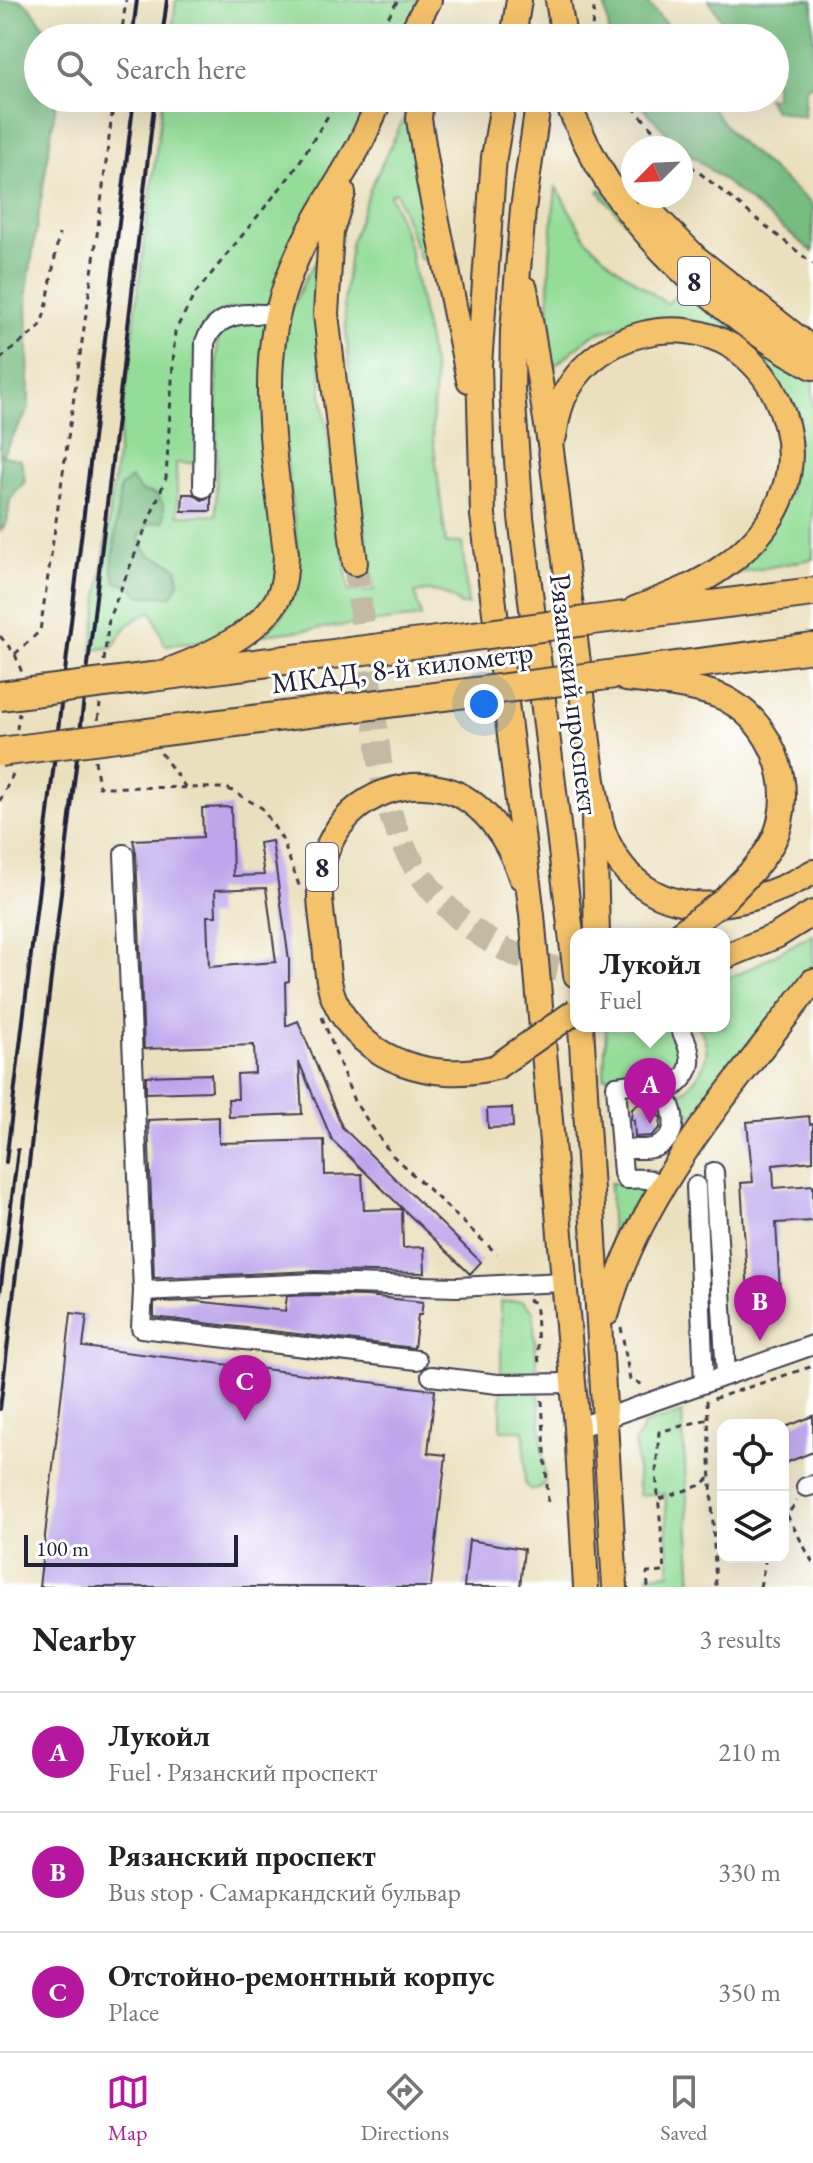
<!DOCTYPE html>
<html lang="en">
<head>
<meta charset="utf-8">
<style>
  :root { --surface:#fff; --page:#f2f2f2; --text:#222; --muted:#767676; --line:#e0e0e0; --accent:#b5179e }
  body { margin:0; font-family:"EB Garamond",serif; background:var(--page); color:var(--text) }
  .controls { position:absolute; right:24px; bottom:24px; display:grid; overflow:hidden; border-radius:16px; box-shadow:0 8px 32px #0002 }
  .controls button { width:72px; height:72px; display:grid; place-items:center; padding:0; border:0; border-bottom:2px solid var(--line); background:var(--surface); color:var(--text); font:40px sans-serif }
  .compass { position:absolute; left:621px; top:136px; width:72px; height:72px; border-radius:50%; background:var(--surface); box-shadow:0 8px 32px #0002; rotate:246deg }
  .scale { position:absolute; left:24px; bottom:20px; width:214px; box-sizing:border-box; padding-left:8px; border:4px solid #22223b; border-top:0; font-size:22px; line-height:28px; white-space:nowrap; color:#22223b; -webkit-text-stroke:6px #fff; paint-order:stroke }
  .you { position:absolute; left:484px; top:704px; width:28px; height:28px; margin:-20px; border:6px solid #fff; border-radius:50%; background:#1a73e8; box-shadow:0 0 0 12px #1a73e833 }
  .badge { display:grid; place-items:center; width:52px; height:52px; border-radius:50%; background:var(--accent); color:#fff; font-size:26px; font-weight:700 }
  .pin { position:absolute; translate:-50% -66px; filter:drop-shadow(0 2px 4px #0008) }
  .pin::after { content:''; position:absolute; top:42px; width:28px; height:24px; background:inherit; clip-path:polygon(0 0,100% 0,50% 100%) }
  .popup { position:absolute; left:570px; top:928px; width:160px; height:104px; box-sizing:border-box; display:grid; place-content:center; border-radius:16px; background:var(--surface); filter:drop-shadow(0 2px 6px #0005); font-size:26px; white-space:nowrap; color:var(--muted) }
  .popup b { font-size:30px; color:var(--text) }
  .popup::after { content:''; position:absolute; left:50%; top:100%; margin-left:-16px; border:16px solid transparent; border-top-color:var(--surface) }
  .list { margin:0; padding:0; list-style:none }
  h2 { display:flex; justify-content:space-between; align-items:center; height:104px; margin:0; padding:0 32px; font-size:34px }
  h2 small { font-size:26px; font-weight:400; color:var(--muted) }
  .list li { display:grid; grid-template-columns:52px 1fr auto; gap:24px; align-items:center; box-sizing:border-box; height:120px; padding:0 32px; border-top:2px solid var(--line) }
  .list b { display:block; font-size:30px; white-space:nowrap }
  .list p { margin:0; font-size:26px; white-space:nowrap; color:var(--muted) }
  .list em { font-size:26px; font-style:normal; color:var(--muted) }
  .icon { flex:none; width:44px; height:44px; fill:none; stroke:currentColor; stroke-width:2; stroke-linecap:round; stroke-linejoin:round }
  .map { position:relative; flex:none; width:813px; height:1587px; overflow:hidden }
  .search { position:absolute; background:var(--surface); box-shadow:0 8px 32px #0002; left:24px; right:24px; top:24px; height:88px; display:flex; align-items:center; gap:20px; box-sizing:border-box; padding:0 28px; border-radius:44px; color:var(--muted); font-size:30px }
  .sheet { height:464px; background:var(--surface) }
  nav { display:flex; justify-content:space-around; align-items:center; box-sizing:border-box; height:112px; border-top:2px solid var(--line); background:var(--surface); font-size:22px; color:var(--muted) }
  nav a { display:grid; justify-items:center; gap:4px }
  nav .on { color:var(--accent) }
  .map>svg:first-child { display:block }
</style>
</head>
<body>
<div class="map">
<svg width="813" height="1587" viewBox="0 0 813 1587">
  <rect width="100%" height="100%" fill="#fff"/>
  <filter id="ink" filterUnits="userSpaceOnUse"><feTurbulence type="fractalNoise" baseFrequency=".0125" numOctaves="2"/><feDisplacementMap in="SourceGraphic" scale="16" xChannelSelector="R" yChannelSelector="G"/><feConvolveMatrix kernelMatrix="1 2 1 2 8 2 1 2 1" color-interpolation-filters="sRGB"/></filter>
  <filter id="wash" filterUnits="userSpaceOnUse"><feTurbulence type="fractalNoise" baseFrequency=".006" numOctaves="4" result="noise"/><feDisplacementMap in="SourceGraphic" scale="32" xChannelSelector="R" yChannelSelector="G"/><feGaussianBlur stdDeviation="1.8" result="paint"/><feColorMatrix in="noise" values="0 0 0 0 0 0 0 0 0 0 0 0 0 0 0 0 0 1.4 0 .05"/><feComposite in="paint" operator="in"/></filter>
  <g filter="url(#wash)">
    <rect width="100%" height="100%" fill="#eae0bd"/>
    <g fill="#94dd99" stroke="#5b806a" stroke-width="2">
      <polygon points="176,0 424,0 405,38 171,38"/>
      <path d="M163 98H377L267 308C235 307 217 304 200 334L199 463H176L178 515H216L217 344 221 329 237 320 271 323 278 577 261 610 214 641 165 645 152 611C131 619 124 628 113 647L92 650Z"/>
      <path d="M407 112 433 255 430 261 420 259 396 192 390 194 409 245 435 377 432 429 446 544 462 542 468 605H461C448 592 433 588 415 593L421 617 263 635 281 618 295 592 299 563 280 403 286 319 307 275 325 248 318 314 322 392 349 592 374 590 360 499 344 304 351 242 371 187Z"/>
      <path d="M556 187 586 239 612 264 667 304 683 288 598 191 601 189 813 377V559L723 576 789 493 781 389 675 321 629 323 592 335 553 367C546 307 549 247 556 187Z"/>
      <path d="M813 934V964L700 1115 681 1113 674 1100C697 1081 719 1056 698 1026H724V979L741 973Z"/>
      <polygon points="606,1026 673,1026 688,1058 667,1084 653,1075 604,1077"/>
      <polygon points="610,1183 642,1184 646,1190 645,1200 614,1257 612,1248"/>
      <polygon points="523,1301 533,1311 545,1482 539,1489 530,1490 525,1484 524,1430 501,1430 501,1302"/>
      <polygon points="682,1413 692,1587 649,1587 648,1575 670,1573 665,1493 639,1495 635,1443 644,1425"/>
    </g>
    <g fill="#77bc81" stroke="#4c6f5e" stroke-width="2">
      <polygon points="0,0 20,0 30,7 53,38 38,38 38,98 55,98 56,103 27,290 29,409 2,455 21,460 25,481 10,500 7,523 0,531"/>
      <polygon points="604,0 645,0 678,38 610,38"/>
      <polygon points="709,0 813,0 813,83 805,89 804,117 774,110 767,98 775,98 775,38 732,38"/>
      <polygon points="634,98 704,98 735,138 813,205 813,252 674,141"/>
      <path d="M131 478 140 491 155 494 164 506V521L149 524 139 536C146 563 158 553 177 568L179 583 172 596H141L130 586 116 582 112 568 120 487Z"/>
    </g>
    <g id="blocks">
      <g fill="#bda6ec" fill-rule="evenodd">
        <polygon points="183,494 193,494 202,500 211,496 211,511 182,511"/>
        <path d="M231 807 233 876 264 875 259 843 272 841 289 960V981L285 982 286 1026 298 1021 342 1127 481 1262 470 1274 332 1140 299 1062 302 1114 229 1117 228 1099H238L237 1074 255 1073 254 1045 144 1049 136 853 133 840 203 837 202 808ZM266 888 276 962 209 967 207 916H216L215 890Z"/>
        <polygon points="211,1074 212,1091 146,1093 146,1076"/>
        <polygon points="655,1103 658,1116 661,1117 660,1128 651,1136 635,1137 634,1120 631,1120 632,1109 638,1104"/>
        <polygon points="512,1108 513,1127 488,1128 487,1109"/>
        <polygon points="809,1116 810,1125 813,1124 813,1161 773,1165 774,1188 813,1185 813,1221 776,1223 781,1308 749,1309 741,1183 753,1182 747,1122"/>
        <polygon points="219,1117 219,1143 324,1140 325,1175 362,1174 364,1210 402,1209 403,1248 424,1247 425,1273 315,1271 154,1278 148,1120"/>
        <polygon points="315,1295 367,1296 423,1302 421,1315 418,1315 414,1348 154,1317 154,1302 195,1301 285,1311 287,1296"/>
        <polygon points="71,1313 87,1315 83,1347 435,1390 428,1453 446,1455 431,1587 39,1587"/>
        <polygon points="813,1416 813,1452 783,1464 783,1428"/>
        <polygon points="469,1540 524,1549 520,1587 464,1587"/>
      </g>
    </g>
  </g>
  <g filter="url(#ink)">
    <use href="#blocks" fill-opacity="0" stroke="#403e4e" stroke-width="2"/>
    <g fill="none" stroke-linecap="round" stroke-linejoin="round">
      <path stroke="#c2baa3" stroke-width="24" stroke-dasharray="24 12" stroke-linecap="butt" d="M355 563C361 615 368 667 375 719 379 751 381 785 391 815 417 897 491 961 576 972"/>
      <g stroke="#403e4e" stroke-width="22">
        <g id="minor">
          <path d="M203 488 205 342C218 310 249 313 278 315"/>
          <polyline points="124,854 143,1291 315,1283 457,1287 564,1282"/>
          <path d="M664 1094C697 1073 695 1058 679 1026"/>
          <path d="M621 1149 616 1086C626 1085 643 1081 652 1086 674 1096 684 1134 658 1146 649 1151 631 1148 621 1149L623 1173 626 1179C642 1179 653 1175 661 1191"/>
          <polyline points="714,1172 726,1375"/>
          <polyline points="696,1186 704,1383"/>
          <polyline points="143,1291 141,1328 417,1360"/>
          <polyline points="431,1376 498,1384 573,1383"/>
          <polyline points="577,1428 813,1345"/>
          <polyline points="806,1487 813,1485"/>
        </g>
      </g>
      <g stroke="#403e4e" stroke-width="28">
        <g id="major">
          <polyline points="558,0 564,38"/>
          <polyline points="409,38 429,0"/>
          <polyline points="513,38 519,0"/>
          <polyline points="421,98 419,119 429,181 469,380"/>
          <polyline points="504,98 494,157 479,365 483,515 532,915 577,1428 586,1587"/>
          <polyline points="539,98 523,209 513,331 512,389 521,517 576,975"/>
          <path d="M565 98C579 129 594 162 613 190 660 259 739 329 813 367"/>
          <polyline points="343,193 331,231 326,314 355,563"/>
          <polyline points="648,209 696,258 813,350"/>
          <path d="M525 289 551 450 593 781C597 799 598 820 605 836 643 928 742 914 813 872"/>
          <path d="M554 436C557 420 559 404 568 389 600 333 678 313 733 347 752 360 767 377 776 397 808 465 782 525 723 567 697 586 665 597 635 609"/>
          <path d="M173 669C208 656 260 632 278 598 285 584 285 569 286 554 276 465 255 369 287 282 303 236 331 195 355 153 365 136 372 116 381 98"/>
          <path d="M626 679C653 682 705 687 728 700 770 724 791 775 780 822 776 841 765 855 753 870"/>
          <polyline points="594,820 597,934"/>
          <polyline points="724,957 776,936 813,913"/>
          <polyline points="581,1026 615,1587"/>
          <path d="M496 1067C436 1083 363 1063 335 1001 326 982 327 956 324 935 321 911 317 887 323 863 335 809 390 775 444 789 483 800 509 839 521 877"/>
          <path d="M607 1313C640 1188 737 1083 813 981"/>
        </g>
      </g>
      <g stroke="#403e4e" stroke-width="32">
        <g id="highway">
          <polyline points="593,620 813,592"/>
          <polyline points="600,676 813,648"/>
          <polyline points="152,677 444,640"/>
          <polyline points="148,733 451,695"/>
        </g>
      </g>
      <g stroke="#403e4e" stroke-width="3" stroke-dasharray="6 6" stroke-linecap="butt">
        <polyline points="121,38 126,0"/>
        <polyline points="376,38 398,0"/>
        <polyline points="594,38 592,28 595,0"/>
        <polyline points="625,98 669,148"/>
        <polyline points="681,158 813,264"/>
        <polyline points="0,359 40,327 46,309 59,234"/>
        <polyline points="0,636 15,654 22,673"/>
        <polyline points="15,654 40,631 94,259 114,98"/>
        <polyline points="104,661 109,618 166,478 175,331 195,294 294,171 339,98"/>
        <polyline points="98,720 100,704"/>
        <polyline points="17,729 19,713"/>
        <polyline points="161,753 186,788"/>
        <polyline points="95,760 99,787 227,788 262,808 282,839 300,888"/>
        <polyline points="0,801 14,772"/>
        <polyline points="322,1017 354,1101 391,1154 497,1254"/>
        <polyline points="528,1300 533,1302 536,1310 539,1368"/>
        <polyline points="621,1327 630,1380 647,1386"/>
        <polyline points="542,1400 548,1502"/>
        <polyline points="708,1418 707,1401 813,1366"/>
        <polyline points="660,1499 701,1485 711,1477"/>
        <polyline points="787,1515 813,1563"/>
        <polyline points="783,1521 797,1501"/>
        <polyline points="648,1587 647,1573 665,1572 656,1473 659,1432 708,1419 716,1587"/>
        <polyline points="760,1587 766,1557"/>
      </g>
      <use href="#minor" stroke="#fff" stroke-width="18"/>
      <use href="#major" stroke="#f4c26a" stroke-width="24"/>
      <use href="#highway" stroke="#f4c26a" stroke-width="28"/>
      <g stroke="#22223b" stroke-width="4">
        <polyline points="132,38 137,0"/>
        <polyline points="162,38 167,0"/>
        <polyline points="6,1162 134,98"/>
        <polyline points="0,1293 18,1150"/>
        <polyline points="0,1409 155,98"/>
      </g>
      <g stroke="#403e4e" stroke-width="28" stroke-linecap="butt">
        <g id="major-bridge">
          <polyline points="679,934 722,902 753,870"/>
          <polyline points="496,1067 576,1011"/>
        </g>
      </g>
      <g stroke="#403e4e" stroke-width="32" stroke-linecap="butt">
        <g id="highway-bridge">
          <polyline points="444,640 593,620"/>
          <polyline points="451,695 600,676"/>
          <polyline points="0,696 152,677"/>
          <polyline points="0,752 148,733"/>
        </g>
      </g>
      <use href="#major-bridge" stroke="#f4c26a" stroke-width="24"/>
      <use href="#highway-bridge" stroke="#f4c26a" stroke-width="28"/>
    </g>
  </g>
  <g text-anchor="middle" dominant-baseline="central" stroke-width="6" stroke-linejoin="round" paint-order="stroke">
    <g fill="#fff" stroke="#646476" stroke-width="2">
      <rect x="678" y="257" width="32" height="48" rx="6"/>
      <rect x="306" y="843" width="32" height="48" rx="6"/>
    </g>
    <g font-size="28" font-weight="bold" fill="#22223b">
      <text x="694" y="281">8</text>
      <text x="322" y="867">8</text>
    </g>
    <g font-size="30" fill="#22223b" stroke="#fff">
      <text transform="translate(402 667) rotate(-7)">МКАД, 8-й километр</text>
      <text transform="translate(575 694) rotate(83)">Рязанский проспект</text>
    </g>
  </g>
</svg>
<div class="controls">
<button><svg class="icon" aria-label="locate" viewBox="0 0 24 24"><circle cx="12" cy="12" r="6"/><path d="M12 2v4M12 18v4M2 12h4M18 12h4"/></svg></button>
<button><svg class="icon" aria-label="layers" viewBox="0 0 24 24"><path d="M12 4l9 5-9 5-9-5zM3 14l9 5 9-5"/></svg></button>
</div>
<svg class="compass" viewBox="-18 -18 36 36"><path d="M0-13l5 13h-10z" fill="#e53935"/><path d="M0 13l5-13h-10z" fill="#767676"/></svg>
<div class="scale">100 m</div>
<div class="you"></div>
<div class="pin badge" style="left:650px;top:1124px">A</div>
<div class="popup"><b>Лукойл</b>Fuel</div>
<div class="pin badge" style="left:760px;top:1341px">B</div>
<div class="pin badge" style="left:245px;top:1421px">C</div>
<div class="search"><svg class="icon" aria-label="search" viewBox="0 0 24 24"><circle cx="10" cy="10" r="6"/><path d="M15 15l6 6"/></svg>Search here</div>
</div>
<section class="sheet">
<h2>Nearby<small>3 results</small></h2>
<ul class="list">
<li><span class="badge">A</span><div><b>Лукойл</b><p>Fuel · Рязанский проспект</p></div><em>210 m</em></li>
<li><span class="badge">B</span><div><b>Рязанский проспект</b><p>Bus stop · Самаркандский бульвар</p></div><em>330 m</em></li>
<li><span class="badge">C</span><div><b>Отстойно-ремонтный корпус</b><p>Place</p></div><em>350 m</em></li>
</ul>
</section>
<nav>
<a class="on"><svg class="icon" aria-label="map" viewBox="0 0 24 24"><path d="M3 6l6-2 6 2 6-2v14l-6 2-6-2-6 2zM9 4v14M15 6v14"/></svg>Map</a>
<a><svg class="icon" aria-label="directions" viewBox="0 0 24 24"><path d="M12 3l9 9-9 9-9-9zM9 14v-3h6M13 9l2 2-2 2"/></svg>Directions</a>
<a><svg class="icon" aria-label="saved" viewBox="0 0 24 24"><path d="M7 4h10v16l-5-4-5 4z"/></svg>Saved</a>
</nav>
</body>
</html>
